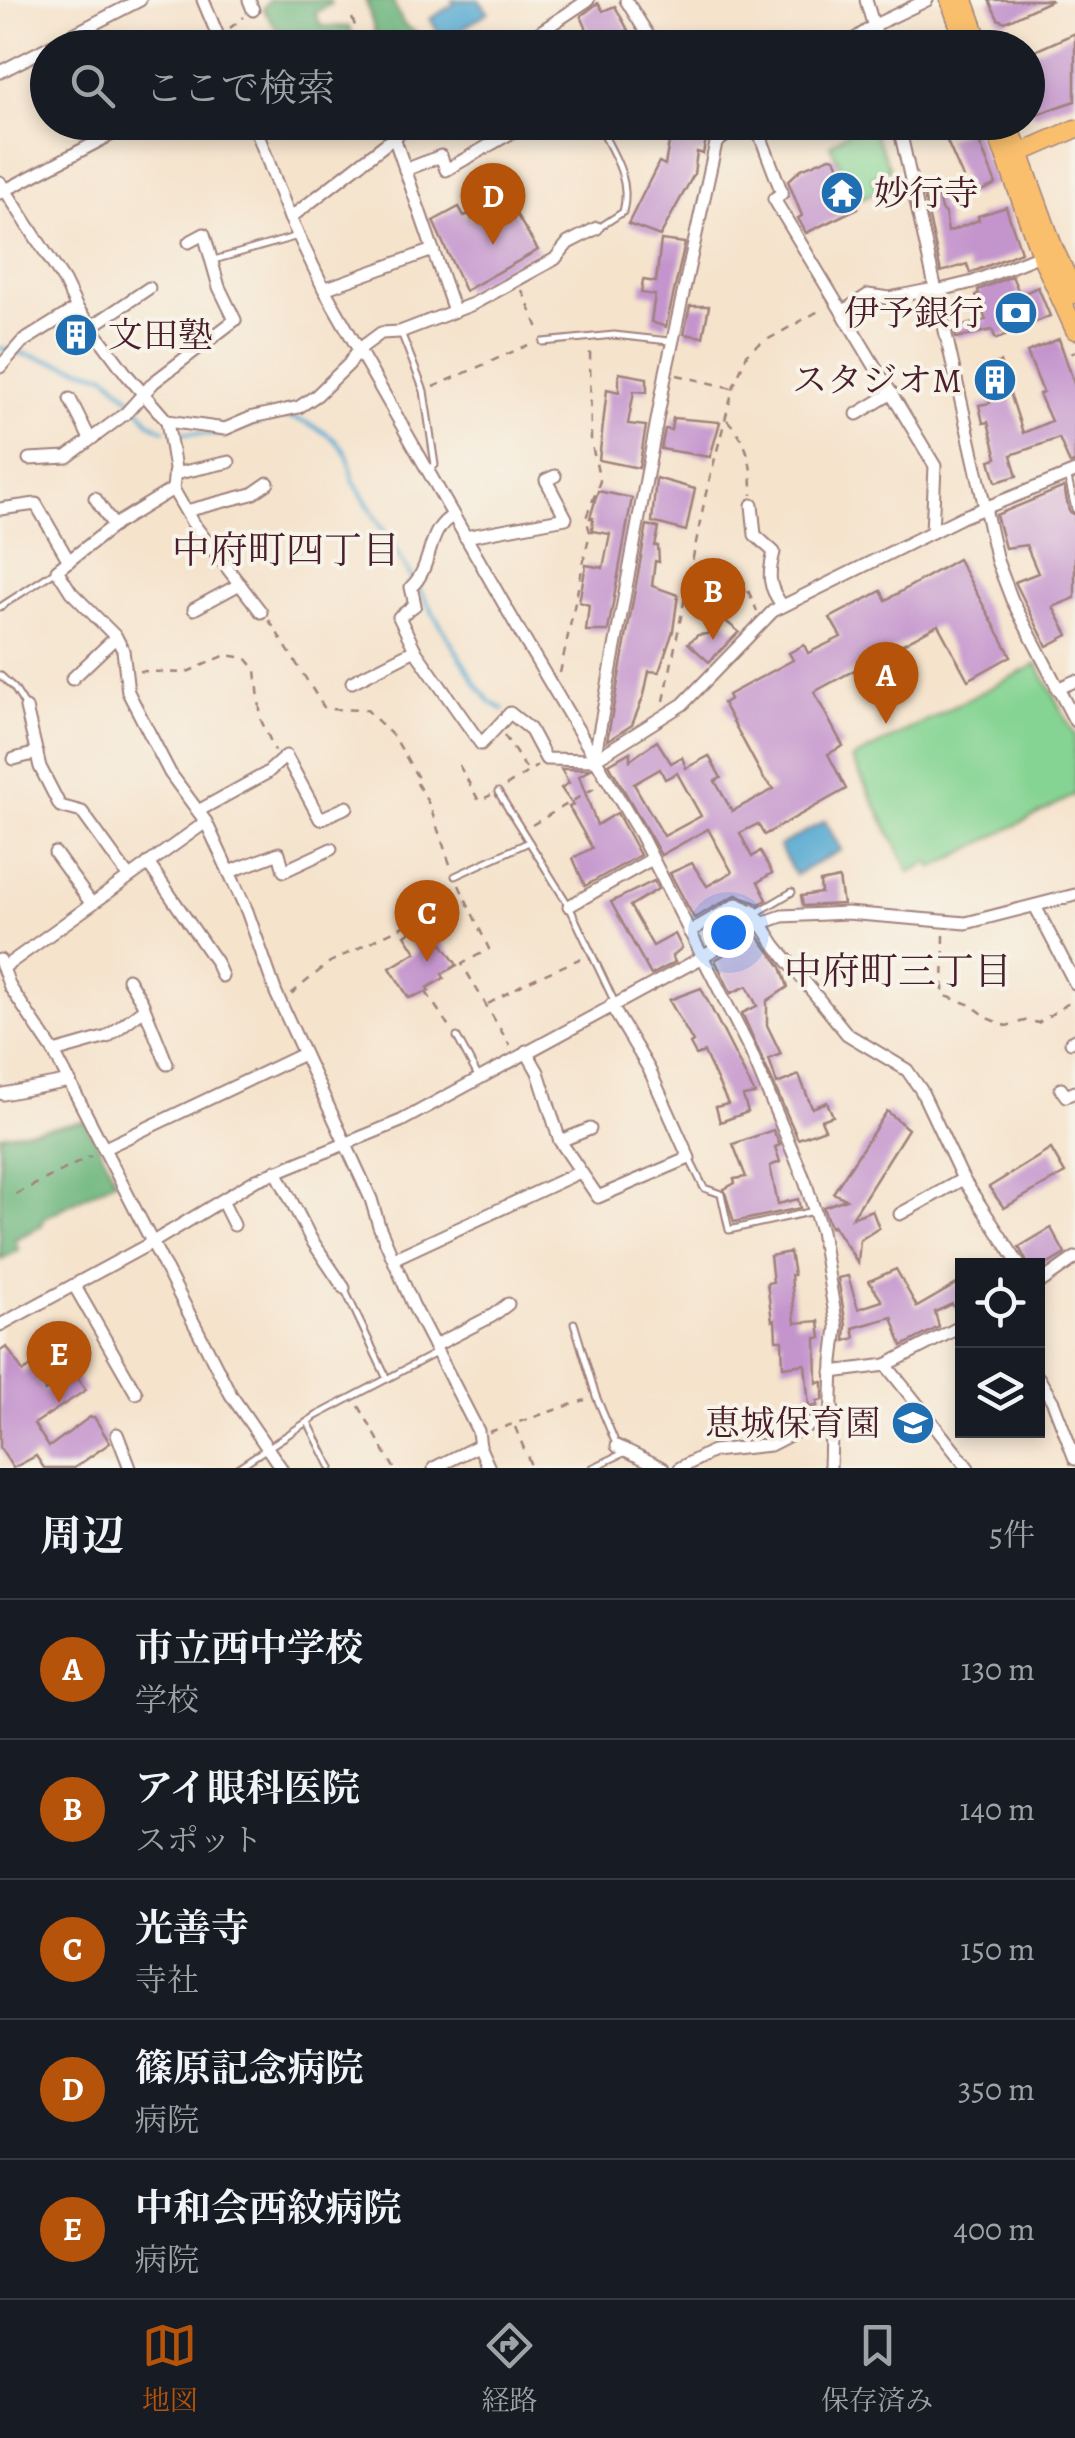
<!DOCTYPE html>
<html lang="ja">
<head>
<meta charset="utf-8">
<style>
  :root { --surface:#171b24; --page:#20242c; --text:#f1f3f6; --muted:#9ea1a6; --line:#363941; --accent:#b45309 }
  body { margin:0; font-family:Alegreya,"Noto Serif JP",serif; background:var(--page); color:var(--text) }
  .controls { position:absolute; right:30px; bottom:30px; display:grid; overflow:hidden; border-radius:0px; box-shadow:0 5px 15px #0003 }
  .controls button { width:90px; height:90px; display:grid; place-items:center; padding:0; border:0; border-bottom:2px solid var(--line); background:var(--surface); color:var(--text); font:50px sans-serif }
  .you { position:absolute; left:728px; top:932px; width:35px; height:35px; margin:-25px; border:8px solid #fff; border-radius:50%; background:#1a73e8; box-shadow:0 0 0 15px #1a73e833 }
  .badge { display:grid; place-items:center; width:65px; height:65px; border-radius:50%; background:var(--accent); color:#fff; font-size:32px; font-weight:700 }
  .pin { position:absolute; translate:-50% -82px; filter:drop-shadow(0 2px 5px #0008) }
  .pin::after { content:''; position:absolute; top:52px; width:35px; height:30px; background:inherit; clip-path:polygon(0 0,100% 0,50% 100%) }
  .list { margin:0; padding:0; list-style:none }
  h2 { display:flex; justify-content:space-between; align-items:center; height:130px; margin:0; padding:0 40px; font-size:42px }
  h2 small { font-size:32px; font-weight:400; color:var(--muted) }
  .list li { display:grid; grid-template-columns:65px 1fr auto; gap:30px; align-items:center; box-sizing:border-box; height:140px; padding:0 40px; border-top:2px solid var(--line) }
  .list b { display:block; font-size:38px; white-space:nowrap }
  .list p { margin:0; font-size:32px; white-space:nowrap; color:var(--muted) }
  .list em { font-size:32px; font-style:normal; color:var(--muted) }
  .icon { flex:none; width:55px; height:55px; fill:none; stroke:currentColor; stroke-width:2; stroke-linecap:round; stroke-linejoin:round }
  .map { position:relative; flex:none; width:1075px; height:1468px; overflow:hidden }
  .search { position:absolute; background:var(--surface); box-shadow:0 5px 15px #0003; left:30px; right:30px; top:30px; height:110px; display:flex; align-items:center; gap:25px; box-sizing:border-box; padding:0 35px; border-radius:55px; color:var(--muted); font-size:38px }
  .sheet { height:830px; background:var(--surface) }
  nav { display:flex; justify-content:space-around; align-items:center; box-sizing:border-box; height:140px; border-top:2px solid var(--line); background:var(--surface); font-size:28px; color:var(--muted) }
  nav a { display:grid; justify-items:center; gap:5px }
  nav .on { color:var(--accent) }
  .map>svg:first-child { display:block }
</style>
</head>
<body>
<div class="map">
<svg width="1075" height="1468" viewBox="0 0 1075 1468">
  <rect width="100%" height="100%" fill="#f7f3e8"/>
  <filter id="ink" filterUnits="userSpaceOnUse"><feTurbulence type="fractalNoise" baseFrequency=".01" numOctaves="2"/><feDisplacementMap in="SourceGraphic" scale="20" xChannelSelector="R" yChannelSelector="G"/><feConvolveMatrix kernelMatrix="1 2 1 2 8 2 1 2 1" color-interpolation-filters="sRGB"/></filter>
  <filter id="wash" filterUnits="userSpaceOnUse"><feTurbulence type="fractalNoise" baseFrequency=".0048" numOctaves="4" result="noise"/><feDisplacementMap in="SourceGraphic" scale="40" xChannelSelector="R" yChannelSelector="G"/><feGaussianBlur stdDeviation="2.25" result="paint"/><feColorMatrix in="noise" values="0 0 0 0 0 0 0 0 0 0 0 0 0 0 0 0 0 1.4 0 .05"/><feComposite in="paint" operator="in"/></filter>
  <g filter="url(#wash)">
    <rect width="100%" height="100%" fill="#f5e3cc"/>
    <g fill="#85d493" stroke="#687a5f" stroke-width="2.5">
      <polygon points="861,123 870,123 890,169 872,177 878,191 862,198 847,167 842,168 830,145"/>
      <polygon points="1037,664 1075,736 1075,795 933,868 929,862 910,872 852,759"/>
    </g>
    <g fill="#6cb67d" stroke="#5b6a54" stroke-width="2.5">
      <polygon points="269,0 329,0 331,4 315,13 321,26 349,27 358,47 289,47 263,9"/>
      <polygon points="366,0 392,0 404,25 438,47 379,47"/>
      <polygon points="86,1121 116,1180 44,1218 42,1226 15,1239 18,1250 0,1260 0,1135"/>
    </g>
    <g fill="#55a9d1" stroke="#50647e" stroke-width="2.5">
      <polygon points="452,0 479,0 488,12 444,41 430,19 454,4"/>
      <polygon points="825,821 841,850 795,875 779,846"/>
    </g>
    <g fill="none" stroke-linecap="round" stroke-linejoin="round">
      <g stroke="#55a9d1" stroke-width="4">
        <polyline points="0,348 106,375 132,400"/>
        <polyline points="138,407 150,423 164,430"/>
        <path d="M276 417C298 415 336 434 347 455 350 462 351 472 353 480L475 682 490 702 503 709"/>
        <polyline points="174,432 221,435 267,420"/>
      </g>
    </g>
    <g id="blocks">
      <g fill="#c495cd" fill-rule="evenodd">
        <polygon points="989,0 1052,0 1005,22 998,19"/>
        <polygon points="598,3 603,11 615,6 629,32 601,45 594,30 588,32 581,16"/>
        <polygon points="1075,33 1075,101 1035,115 1028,109 1028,54"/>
        <polygon points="667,122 698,122 706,139 703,154 697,152 694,174 660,236 628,224 659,162 665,165 671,131"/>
        <polygon points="973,127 996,184 971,196 946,139"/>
        <polygon points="830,157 835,158 845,181 850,179 858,208 806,233 798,218 802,216 788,181 801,169"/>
        <polygon points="937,192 941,210 945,213 948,232 979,220 978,216 1006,207 1021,252 970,273 967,264 941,272 924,195"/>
        <polygon points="507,199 538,250 465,291 433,221 459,207 464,216 469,214 472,219"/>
        <polygon points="661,240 685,243 666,327 651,322 655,295 641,293 643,280 656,282"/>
        <polygon points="1012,276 1020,295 1038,287 1050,316 996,339 992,330 956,338 954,328 986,320 976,295 979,294 978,290"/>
        <polygon points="690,306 709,306 703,337 684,334"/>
        <polygon points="1059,339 1075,386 1075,463 1070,464 1059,438 1011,455 1017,476 996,482 990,460 997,458 988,422 983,423 979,405 990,403 982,368 1000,362 1023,433 1051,421 1039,394 1043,392 1027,352"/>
        <polygon points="619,373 647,378 647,392 634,391 628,424 646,426 639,468 599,460 607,389 619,392"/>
        <polygon points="673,418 720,422 710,457 661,449 665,429 671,430"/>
        <polygon points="656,478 695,489 686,531 652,522"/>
        <polygon points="1064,487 1069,511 1075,515 1075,598 1053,607 1068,635 1047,646 1015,582 1038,573 1026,545 1005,548 996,515"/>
        <polygon points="598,491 632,498 608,631 586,631 589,605 579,602 586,565 603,568 610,534 592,531 593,518 590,518"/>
        <polygon points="647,525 659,528 655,546 658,546 659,562 655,561 652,586 678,595 673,631 659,672 649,671 644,695 632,725 607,741"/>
        <path d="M958 559 1011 656 968 680 938 625 814 692 843 746 828 754 846 789 764 835 758 824 740 833 752 857 760 851 772 873 758 882 767 900 759 904 736 895 694 918 670 873 692 863 707 886 732 872 708 829 661 855 609 764 630 752V760L657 741 671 763 682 757 686 768 709 756 721 778 715 781 732 811 774 789 764 779 723 703 730 699 728 695 793 660 789 653 804 645 808 653 841 637 830 618 881 591 886 600ZM660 769 665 779 677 773 701 816 664 836 634 784Z"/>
        <polygon points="722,618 739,632 709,662 688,643 698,635 707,634"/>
        <polygon points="561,769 591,769 579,776 597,825 617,813 640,855 585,886 573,858 592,848 569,807 573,805 561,788 569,783"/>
        <polygon points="839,878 843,904 803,906 801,896 821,893 820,882"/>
        <polygon points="654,881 658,889 630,906 653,946 675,934 682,948 672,956 675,962 651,975 611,902"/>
        <polygon points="427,922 457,965 442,974 444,978 427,988 429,991 409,998 390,968 416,952 405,935"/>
        <polygon points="757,935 781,967 788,987 767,1001 767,1025 781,1054 769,1059 777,1084 799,1075 812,1108 827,1102 833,1116 821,1120 825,1129 798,1139 742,1013 757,1006 747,986 731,993 715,960"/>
        <polygon points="701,988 755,1094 743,1096 748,1112 720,1122 716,1107 728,1104 704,1052 696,1055 690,1044 693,1042 669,1000"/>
        <polygon points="887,1111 908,1129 852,1218 872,1210 879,1228 860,1240 858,1263 833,1225 830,1227 823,1207 846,1199 833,1193"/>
        <polygon points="773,1130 780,1145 775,1147 780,1162 770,1166 778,1204 798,1199 800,1208 734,1222 724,1189 735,1183 734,1179 746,1177 733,1144"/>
        <polygon points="1051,1149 1065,1173 1004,1208 989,1187"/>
        <polygon points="1051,1228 1065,1254 1038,1270 1038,1266 1029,1266 1019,1247"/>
        <polygon points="790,1252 794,1275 791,1275 795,1323 819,1321 821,1338 816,1338 817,1383 823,1382 823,1400 817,1401 817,1406 809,1407 805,1364 783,1367 782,1340 776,1340 775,1320 772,1321 767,1283 773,1282 770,1256"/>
        <polygon points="896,1269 917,1307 962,1281 962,1317 952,1304 935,1312 939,1327 902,1346 892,1317 853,1328 855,1338 845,1341 846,1325 838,1278 848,1276 858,1309 882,1301 869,1281"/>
        <polygon points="7,1347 23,1372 30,1367 45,1391 74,1372 86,1390 34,1424 49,1447 90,1417 94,1417 110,1443 74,1468 44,1468 36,1456 13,1468 0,1448 0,1351"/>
      </g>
    </g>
  </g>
  <g filter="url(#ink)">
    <use href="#blocks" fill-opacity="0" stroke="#a0817c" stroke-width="2.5"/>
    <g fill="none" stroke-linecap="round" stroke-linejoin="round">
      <g stroke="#a0817c" stroke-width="9">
        <g id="service">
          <polyline points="546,28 557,48"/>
          <path d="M597 122C612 152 632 179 623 212L600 227"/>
          <polyline points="214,260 298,236"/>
          <polyline points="402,335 424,391 435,465 428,471"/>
          <polyline points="543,342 614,335 669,341"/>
          <polyline points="1068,478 1075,509"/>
          <polyline points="0,607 54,572"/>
          <polyline points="0,675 14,688 26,707"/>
          <polyline points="498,792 569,906 615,1003"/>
          <polyline points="455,876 529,842"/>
          <polyline points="758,912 792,892"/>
          <polyline points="457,1037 479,1078"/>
          <polyline points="690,1160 704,1188 721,1194 729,1230 814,1211"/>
          <polyline points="344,1288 387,1379"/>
          <polyline points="574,1323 596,1396 616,1444"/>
          <polyline points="308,1422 331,1468"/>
          <polyline points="237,1468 316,1416 438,1352"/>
          <polyline points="592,1468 626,1452"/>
        </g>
      </g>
      <g stroke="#a0817c" stroke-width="15">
        <g id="minor">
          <polyline points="203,0 223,48"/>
          <polyline points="249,0 253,10"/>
          <polyline points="626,0 656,48"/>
          <polyline points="866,0 880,48"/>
          <polyline points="516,48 588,0"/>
          <polyline points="842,48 875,25 927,0"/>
          <polyline points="0,72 140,0"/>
          <polyline points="253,122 290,218 324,289 524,639 640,834 751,1052 805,1181 821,1231 837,1327 833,1361 830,1468"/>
          <polyline points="708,122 720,140"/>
          <polyline points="755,122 782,193 774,199 935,466 932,532"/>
          <polyline points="898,122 997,561 1012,600 1075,721"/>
          <polyline points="601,130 617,122"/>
          <polyline points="394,137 454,311"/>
          <polyline points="405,170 441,156 446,170 530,122"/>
          <polyline points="0,182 64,281 77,308 127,375 167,421 175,469 173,489 116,524 57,570 71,592 116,637 123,650 128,692 170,773 206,822 247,911 276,993 371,1199 379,1226 413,1305 478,1431 480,1448 489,1468"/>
          <polyline points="0,193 135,122"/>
          <polyline points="290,218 414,122"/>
          <polyline points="324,289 433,250"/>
          <polyline points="842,312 868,295 889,298 929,290 936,291 973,282 1045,253"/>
          <polyline points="91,327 149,288"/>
          <polyline points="0,367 22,342 77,308"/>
          <polyline points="70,399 90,439"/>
          <polyline points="857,414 892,393"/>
          <polyline points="167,421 225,429 253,417 299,407 317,395 349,364 358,350 381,333 400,332 473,304 555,259 568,243 597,228"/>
          <polyline points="29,459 67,457 126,413 154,382 235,320 219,287 204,234 189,242"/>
          <polyline points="174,474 229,462"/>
          <polyline points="173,489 192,522 261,612"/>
          <polyline points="95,498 114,526"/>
          <path d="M752 505 755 535 774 552C768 575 768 588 783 606"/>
          <polyline points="0,509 36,504 69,561"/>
          <polyline points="186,511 252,494 268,483"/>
          <path d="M453 516C426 529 433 568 411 587L415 605 399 617 416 652 481 744 510 713 530 729 546 759 594 760 683 704 773 611 962 517 1075 472"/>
          <polyline points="465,537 566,518 546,480 555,476"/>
          <polyline points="194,609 240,584"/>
          <polyline points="72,679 116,637"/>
          <polyline points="352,682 415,650"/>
          <polyline points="1057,689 1075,681"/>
          <polyline points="26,708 40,767 60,806 82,812 129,877"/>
          <polyline points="14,759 37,753"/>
          <polyline points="594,760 666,372 716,143 743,122"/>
          <polyline points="198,811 267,773 286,756 320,819 347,807"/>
          <polyline points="55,853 91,903"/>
          <polyline points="148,863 216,962 222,976"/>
          <polyline points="229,872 279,853 284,871 331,849"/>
          <polyline points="569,906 652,859"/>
          <polyline points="1035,906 1075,983"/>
          <polyline points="689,932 737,904 754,912 775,945 847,1034 907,1070 921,1090 963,1179 1020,1266"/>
          <polyline points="0,960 10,987 54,1052 231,1395 281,1468"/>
          <polyline points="3,968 206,822"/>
          <polyline points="128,979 142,1002 167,1064"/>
          <polyline points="1071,1042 1075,1040"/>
          <polyline points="526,1051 538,1072 560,1141 598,1197 689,1158 649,1069 611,1005"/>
          <polyline points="54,1052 107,1037 144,1009"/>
          <polyline points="1061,1089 1066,1096 1075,1092"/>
          <polyline points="3,1094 70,1081"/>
          <polyline points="560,1141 590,1129"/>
          <polyline points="105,1148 303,1054"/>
          <polyline points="276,1171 311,1239 344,1288"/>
          <polyline points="222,1201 234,1225"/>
          <polyline points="900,1214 963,1179"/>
          <polyline points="395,1258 580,1172"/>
          <polyline points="1038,1284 1075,1258"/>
          <polyline points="74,1285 136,1393"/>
          <polyline points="0,1325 153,1242 254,1181 401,1121 701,958 746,929 782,916 847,913 966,923 1075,895"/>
          <polyline points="434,1346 492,1316 508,1304"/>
          <polyline points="886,1365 968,1468"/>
          <polyline points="832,1372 886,1365 962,1326"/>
          <polyline points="1038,1377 1053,1402 1075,1459"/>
          <polyline points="117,1434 130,1468"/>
          <polyline points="617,1446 663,1468"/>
          <polyline points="434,1468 480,1445"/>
          <polyline points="680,1468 713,1451 770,1445 834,1412"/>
        </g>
      </g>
      <g stroke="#a0817c" stroke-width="21">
        <g id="primary">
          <polyline points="950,0 967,48"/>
          <polyline points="964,0 981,48"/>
          <polyline points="993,122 1041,255 1075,330"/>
          <polyline points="1008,122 1054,249 1075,294"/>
          <polyline points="1011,157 1075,129"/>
        </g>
      </g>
      <g stroke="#a0817c" stroke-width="2.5" stroke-dasharray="8 8" stroke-linecap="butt">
        <polyline points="352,18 364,48"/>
        <polyline points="230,28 244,17"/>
        <polyline points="522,290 540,333"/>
        <polyline points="1071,353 1075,351"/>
        <polyline points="677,375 732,388"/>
        <polyline points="433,387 535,342"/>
        <path d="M727 420C749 443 752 464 752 495"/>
        <polyline points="691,584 744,581 757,611"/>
        <polyline points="269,620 325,709 367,710 395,738 418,778 415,780 429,804 451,867"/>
        <polyline points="139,671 185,673 226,655 246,658 256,670 261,720 275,751"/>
        <polyline points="560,673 590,532 586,518 600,481 591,441 590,349"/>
        <polyline points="664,701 706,493 734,385 749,350 824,308"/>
        <polyline points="504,735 527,770"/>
        <polyline points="459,765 479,801 491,795"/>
        <polyline points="506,786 537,766"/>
        <polyline points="532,825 598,786"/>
        <polyline points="459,885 489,949 462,964 510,1046"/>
        <polyline points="944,935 943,995 971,1005 990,1019 1006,1026 1028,1020 1038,1023 1075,999"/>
        <polyline points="426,992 450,1028"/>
        <polyline points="291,994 330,962 426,915 419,897 447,883"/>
        <polyline points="488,1004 527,982 584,957"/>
        <polyline points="16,1194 91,1156"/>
        <polyline points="359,1406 394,1468"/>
        <polyline points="515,1427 532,1468"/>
        <polyline points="489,1432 585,1400"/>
      </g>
      <use href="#service" stroke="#fff" stroke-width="5"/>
      <use href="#minor" stroke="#fff" stroke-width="11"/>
      <use href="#primary" stroke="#f9bf6d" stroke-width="18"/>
    </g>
  </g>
  <defs>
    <g id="temple-disc" transform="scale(2.25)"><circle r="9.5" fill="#1f6fb2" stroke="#f7f3e8"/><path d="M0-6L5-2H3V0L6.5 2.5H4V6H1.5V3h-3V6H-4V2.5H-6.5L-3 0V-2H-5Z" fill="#fff"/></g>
    <g id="bank-disc" transform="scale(2.25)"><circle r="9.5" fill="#1f6fb2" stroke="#f7f3e8"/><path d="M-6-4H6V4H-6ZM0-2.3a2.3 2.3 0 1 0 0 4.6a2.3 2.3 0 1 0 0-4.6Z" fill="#fff"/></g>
    <g id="building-disc" transform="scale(2.25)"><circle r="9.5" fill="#1f6fb2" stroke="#f7f3e8"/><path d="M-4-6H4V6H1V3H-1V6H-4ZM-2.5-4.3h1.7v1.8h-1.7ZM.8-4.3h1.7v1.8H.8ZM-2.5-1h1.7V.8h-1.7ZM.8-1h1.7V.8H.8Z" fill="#fff"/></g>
    <g id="school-disc" transform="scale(2.25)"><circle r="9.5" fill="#1f6fb2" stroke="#f7f3e8"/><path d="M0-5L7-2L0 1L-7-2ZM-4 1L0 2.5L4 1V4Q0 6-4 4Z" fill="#fff"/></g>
  </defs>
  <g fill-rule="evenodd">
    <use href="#temple-disc" x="842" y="193"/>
    <use href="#bank-disc" x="1016" y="313"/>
    <use href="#building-disc" x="76" y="335"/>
    <use href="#building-disc" x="995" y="380"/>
    <use href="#school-disc" x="913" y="1423"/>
  </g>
  <g text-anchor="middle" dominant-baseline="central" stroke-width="8" stroke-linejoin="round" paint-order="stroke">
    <g font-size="35" fill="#4a1f2b" stroke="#f7f3e8" text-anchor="end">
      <text x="874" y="193" text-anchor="start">妙行寺</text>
      <text x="984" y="313">伊予銀行</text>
      <text x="108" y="335" text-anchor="start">文田塾</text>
      <text x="962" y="380">スタジオM</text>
      <text x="880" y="1423">恵城保育園</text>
    </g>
    <g font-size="38" fill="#4a1f2b" stroke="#f7f3e8">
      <text x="286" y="550">中府町四丁目</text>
      <text x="898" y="971">中府町三丁目</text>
    </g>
  </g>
</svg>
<div class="controls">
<button><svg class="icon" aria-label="locate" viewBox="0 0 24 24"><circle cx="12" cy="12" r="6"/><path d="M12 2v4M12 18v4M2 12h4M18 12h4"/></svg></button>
<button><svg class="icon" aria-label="layers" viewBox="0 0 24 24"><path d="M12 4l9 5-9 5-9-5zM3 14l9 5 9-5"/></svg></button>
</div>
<div class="you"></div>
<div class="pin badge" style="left:886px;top:724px">A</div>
<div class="pin badge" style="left:713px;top:640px">B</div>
<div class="pin badge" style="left:427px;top:962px">C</div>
<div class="pin badge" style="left:493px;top:245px">D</div>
<div class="pin badge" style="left:59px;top:1403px">E</div>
<div class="search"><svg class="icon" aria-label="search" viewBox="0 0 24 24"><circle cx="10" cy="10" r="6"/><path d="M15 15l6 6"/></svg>ここで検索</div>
</div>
<section class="sheet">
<h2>周辺<small>5件</small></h2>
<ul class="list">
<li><span class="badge">A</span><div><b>市立西中学校</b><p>学校</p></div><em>130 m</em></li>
<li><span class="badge">B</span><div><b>アイ眼科医院</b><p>スポット</p></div><em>140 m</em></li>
<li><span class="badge">C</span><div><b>光善寺</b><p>寺社</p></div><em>150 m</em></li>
<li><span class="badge">D</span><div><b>篠原記念病院</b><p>病院</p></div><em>350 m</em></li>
<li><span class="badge">E</span><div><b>中和会西紋病院</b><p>病院</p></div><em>400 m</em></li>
</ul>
</section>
<nav>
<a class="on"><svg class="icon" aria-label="map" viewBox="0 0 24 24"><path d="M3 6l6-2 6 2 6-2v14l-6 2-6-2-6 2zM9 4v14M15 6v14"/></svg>地図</a>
<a><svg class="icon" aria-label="directions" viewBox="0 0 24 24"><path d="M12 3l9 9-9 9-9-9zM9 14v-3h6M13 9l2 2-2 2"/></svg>経路</a>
<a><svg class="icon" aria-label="saved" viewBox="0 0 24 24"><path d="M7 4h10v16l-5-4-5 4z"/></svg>保存済み</a>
</nav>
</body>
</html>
